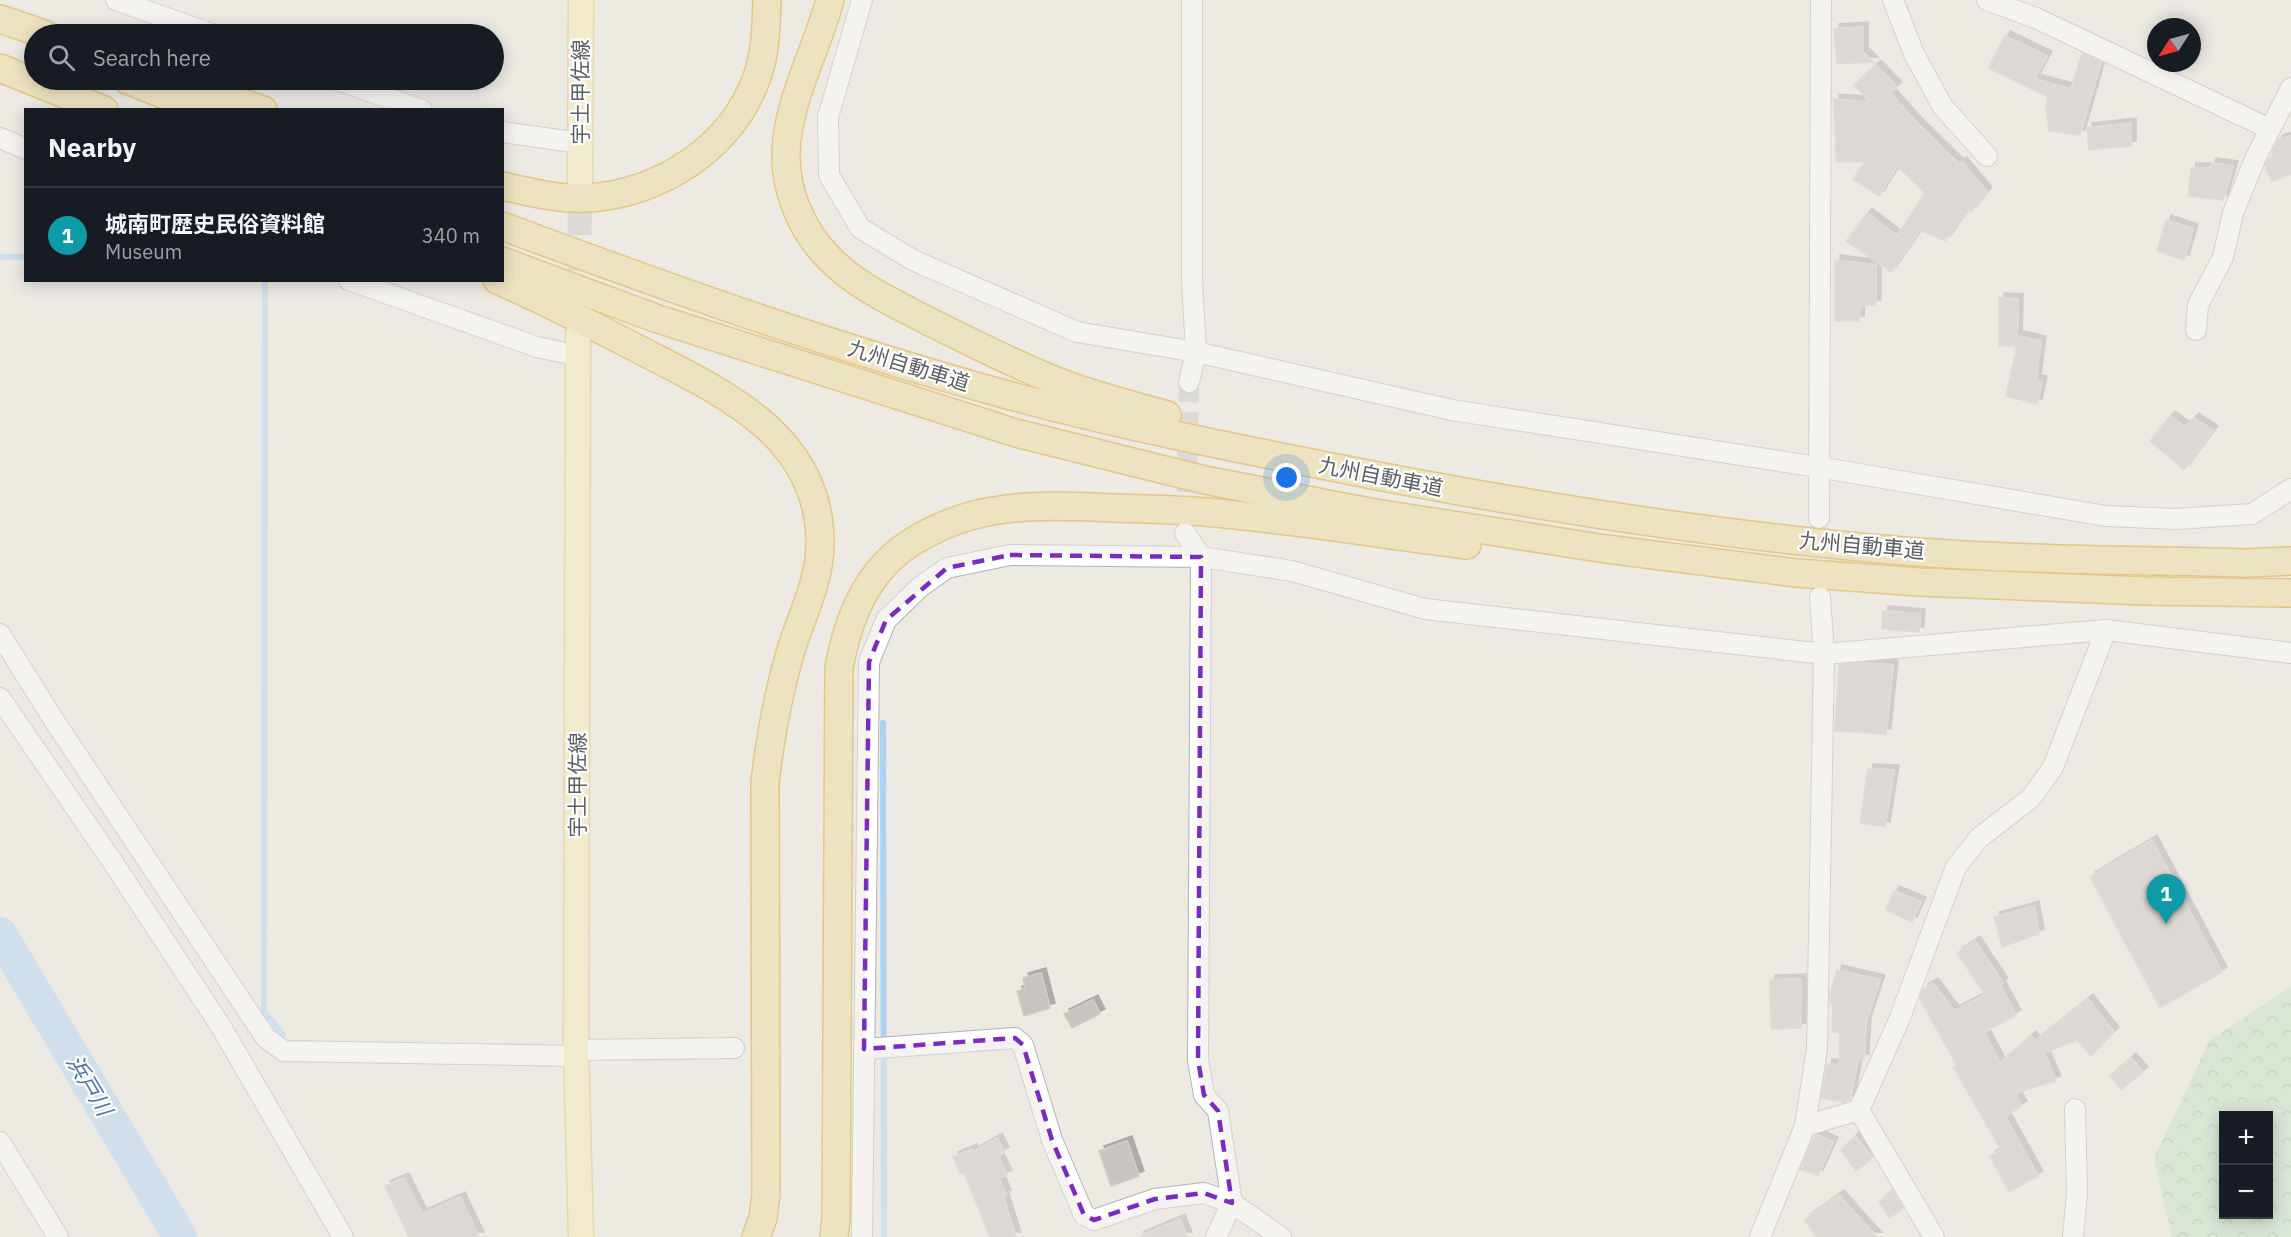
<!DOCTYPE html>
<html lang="en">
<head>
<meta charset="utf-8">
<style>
  :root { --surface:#171b24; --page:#242831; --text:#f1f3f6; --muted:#9ea1a6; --line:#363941; --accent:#db2777 }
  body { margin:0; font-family:"IBM Plex Sans","Noto Sans JP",sans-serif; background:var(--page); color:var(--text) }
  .controls { position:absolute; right:18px; bottom:18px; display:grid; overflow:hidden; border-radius:0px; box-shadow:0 3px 15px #0003 }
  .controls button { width:54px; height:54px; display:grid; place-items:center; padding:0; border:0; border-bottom:2px solid var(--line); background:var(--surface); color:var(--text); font:30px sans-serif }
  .compass { position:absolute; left:2147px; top:18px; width:54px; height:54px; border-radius:50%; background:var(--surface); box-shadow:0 3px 15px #0003; rotate:234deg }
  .you { position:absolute; left:1287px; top:478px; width:21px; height:21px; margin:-15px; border:4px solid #fff; border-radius:50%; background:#1a73e8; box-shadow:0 0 0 9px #1a73e833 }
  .badge { display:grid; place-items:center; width:39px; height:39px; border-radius:50%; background:var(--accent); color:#fff; font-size:20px; font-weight:700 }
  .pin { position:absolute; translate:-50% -50px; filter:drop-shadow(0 2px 3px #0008) }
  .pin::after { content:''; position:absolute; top:32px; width:21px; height:18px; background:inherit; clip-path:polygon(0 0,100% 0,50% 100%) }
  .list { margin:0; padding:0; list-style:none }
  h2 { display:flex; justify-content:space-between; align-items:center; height:78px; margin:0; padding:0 24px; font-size:26px }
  h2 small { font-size:20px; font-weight:400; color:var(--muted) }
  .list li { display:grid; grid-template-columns:39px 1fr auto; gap:18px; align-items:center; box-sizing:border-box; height:96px; padding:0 24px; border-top:2px solid var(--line) }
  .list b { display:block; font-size:22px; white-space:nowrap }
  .list p { margin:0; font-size:20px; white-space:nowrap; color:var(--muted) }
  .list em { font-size:20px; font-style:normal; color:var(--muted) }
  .icon { flex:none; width:33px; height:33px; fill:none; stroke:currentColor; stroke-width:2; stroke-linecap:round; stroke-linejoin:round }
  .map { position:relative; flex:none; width:2291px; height:1237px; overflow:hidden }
  .search { position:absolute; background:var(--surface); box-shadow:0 3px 15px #0003; left:24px; top:24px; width:480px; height:66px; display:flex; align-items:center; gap:15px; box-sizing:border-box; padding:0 21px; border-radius:33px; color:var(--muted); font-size:22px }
  .panel { position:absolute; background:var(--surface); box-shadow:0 3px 15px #0003; left:24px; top:108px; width:480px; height:174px; border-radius:0px }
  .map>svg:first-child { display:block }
</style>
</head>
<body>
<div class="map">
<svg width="2291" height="1237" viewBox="0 0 2291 1237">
  <defs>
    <pattern id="forest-crowns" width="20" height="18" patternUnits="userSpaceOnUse" patternTransform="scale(1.5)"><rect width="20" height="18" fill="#c2e1c3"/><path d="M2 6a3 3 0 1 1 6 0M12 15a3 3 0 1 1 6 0" fill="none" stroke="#a1baa2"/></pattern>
    <filter id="shadow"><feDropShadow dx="5" dy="-5" stdDeviation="0" flood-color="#0004"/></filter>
  </defs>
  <rect width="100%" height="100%" fill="#eceae3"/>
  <path fill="url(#forest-crowns)" fill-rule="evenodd" d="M2291 987V1237H2172L2154 1158 2210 1040ZM2224 1116H2268V1214H2224Z"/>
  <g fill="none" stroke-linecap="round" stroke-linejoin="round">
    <g stroke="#abd3f5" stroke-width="6">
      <polyline points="0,257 26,257"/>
      <polyline points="265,280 264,1011 283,1035"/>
      <polyline points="883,723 884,1237"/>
    </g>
    <polyline stroke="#abd3f5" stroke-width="34" points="0,934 180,1237"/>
  </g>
  <g fill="#c8c5c0" stroke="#d0ccc2" stroke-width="1.5" filter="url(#shadow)">
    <polygon points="1863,27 1863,52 1873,62 1837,64 1834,29"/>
    <polygon points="2005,36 2047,56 2035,79 2071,89 2082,53 2101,62 2080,135 2049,131 2046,106 2048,97 1988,68"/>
    <polygon points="1876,65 1897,87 1890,93 1917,123 1959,164 1962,162 1987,192 1971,212 1968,209 1945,241 1920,230 1891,272 1846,241 1867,213 1897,236 1925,193 1897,166 1879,196 1853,179 1864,162 1836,162 1834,99 1870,102 1854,85"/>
    <polygon points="2131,123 2131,146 2089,150 2087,128"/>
    <polygon points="2291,136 2291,174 2272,182 2265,166 2269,158 2273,157 2272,151 2278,140"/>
    <polygon points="2211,163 2233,166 2223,200 2188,196 2191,168 2210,168"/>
    <polygon points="2166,220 2193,229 2184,260 2157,251"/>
    <polygon points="1835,260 1876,265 1876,305 1860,306 1859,321 1835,321"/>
    <polygon points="1999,298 2018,299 2017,346 1999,346"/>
    <polygon points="2019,336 2041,341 2036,380 2042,381 2037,404 2006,396"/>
    <polygon points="2170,416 2185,427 2194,418 2213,431 2184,470 2150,441"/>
    <polygon points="1883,611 1920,614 1919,632 1882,629"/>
    <polygon points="1862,663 1893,665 1886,734 1835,731 1839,665"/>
    <polygon points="1868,769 1894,770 1885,827 1860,823"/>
    <polygon points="2152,840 2222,972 2160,1008 2090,877"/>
    <polygon points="1894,891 1921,902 1912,922 1886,910"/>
    <polygon points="2034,906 2039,934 2002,947 1994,917"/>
    <polygon points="1975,941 2003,983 2000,985 2016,1015 1984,1032 2000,1063 2031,1036 2035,1041 2088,999 2114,1032 2091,1056 2077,1040 2044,1053 2056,1081 2015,1093 2022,1106 2005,1116 2038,1176 2009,1192 1990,1156 2001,1150 1954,1068 1957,1066 1920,999 1923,989 1933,983 1954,1011 1985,995 1957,953"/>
    <polygon points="1837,970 1880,980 1866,1022 1864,1059 1858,1059 1850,1100 1843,1102 1821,1098 1827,1064 1839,1065 1840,1033 1832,1032 1833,1005 1830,1004 1830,995"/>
    <polygon points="1041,973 1050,1008 1024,1016 1017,991 1025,989 1023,978"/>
    <polygon points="1801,979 1801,1028 1771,1029 1770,980"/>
    <polygon points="1093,1000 1100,1014 1072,1028 1064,1014"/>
    <polygon points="2131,1058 2143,1072 2121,1090 2110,1076"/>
    <polygon points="1818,1135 1833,1142 1818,1175 1800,1169 1814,1136"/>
    <polygon points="1855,1136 1873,1158 1856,1171 1841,1150"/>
    <polygon points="997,1138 1004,1152 998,1156 1007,1175 999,1178 1006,1195 1003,1196 1016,1237 990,1237 964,1173 960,1174 953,1157 972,1149 973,1152"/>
    <polygon points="1127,1141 1139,1176 1111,1186 1099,1151"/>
    <polygon points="404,1178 422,1214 460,1197 479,1237 409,1237 385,1186"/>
    <polygon points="1892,1190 1903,1208 1890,1218 1879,1202"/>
    <polygon points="1839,1195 1863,1222 1877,1237 1817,1237 1804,1220"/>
    <polygon points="1180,1219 1187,1237 1138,1237"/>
  </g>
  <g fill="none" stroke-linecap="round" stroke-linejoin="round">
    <polyline stroke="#c8c7c3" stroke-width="20" stroke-dasharray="20 10" stroke-linecap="butt" points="1186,522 1189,382"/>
    <polyline stroke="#c8c7c3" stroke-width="24" stroke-dasharray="24 12" stroke-linecap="butt" points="579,307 580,183"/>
    <g stroke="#b1b3b7" stroke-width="22">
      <g id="minor">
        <polyline points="116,0 212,34"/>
        <polyline points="862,0 828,117 829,175 860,228 913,260 1077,332 1196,352 1452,410 1818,467 2106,516 2176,519 2252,514 2291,489"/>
        <polyline points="1893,0 1914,54 1943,107 1987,156"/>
        <polyline points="1987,0 2036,18 2270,129"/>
        <polyline points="338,80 422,110"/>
        <polyline points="502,132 580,143"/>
        <polyline points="0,138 26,149"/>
        <polyline points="349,280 537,347 579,356"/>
        <polyline points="2196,330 2198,305 2223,257 2233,213 2256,157 2291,88"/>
        <polyline points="1189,382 1196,352 1192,281 1192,0"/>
        <polyline points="1819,518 1821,0"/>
        <polyline points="1185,533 1201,557 1198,1060 1204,1095 1218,1111 1232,1203 1216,1237"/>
        <polyline points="0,634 55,722 266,1038 284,1051 576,1056"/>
        <polyline points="0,698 112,861 220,1025 343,1237"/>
        <polyline points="864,1049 1015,1038 1023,1045 1052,1140 1084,1215 1094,1220 1155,1199 1204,1193 1232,1203 1281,1237"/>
        <polyline points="576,1050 734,1048"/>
        <polyline points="1859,1110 1899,1020 1956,867 1979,838 2031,798 2053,767 2106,630"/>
        <polyline points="1859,1110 1934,1237"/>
        <polyline points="1805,1126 1859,1110"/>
        <polyline points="0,1142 58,1237"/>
        <polyline points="862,1237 869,662 886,620 920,587 947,568 1010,555 1201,557 1292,571 1425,609 1824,654 2106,630 2291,653"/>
        <polyline points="1760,1237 1805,1126 1817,1049 1824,654 1820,597"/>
        <polyline points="2073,1237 2077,1194 2075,1109"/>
      </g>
    </g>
    <g stroke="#e0c168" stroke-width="27">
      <g id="major">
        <polyline points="580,183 581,0"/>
        <polyline points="578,333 576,1050 581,1237"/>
      </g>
    </g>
    <g stroke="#d59e1a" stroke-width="30">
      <g id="highway">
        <path d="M830 0C817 49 787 102 786 153 785 190 801 229 827 256 855 286 894 303 930 322 971 342 1011 363 1054 380 1090 395 1129 404 1167 415"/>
        <polyline points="0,19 44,34"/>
        <polyline points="0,68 104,110"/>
        <polyline points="127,80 203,110"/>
        <polyline points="176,80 263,110"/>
        <path d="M502 186C531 192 559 200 588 198 662 193 732 147 757 77 766 52 766 26 767 0"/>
        <path d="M502 226C668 288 834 347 1004 394 1113 424 1225 446 1337 468 1524 505 1714 535 1904 551 2017 560 2132 560 2245 563L2291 561"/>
        <polyline points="502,261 655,318 1016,433 1205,480 1369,512 1606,549 1797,573 1919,582 2145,591 2291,593"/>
        <path d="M497 280C546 301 592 325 640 350 721 392 821 435 820 544 820 584 799 620 789 657 777 699 770 740 765 782L766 1194 763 1218 756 1237"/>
        <path d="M834 1237 836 1218 839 668C848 618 867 570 912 542 930 531 950 522 970 516 1016 503 1068 506 1115 508 1145 509 1176 509 1206 512 1293 520 1380 534 1467 545"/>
      </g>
    </g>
    <use href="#minor" stroke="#fff" stroke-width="20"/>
    <use href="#major" stroke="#f5ebaf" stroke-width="24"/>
    <use href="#highway" stroke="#f0db96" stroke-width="27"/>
  </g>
  <path d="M0 0H2291V1237H0ZM1010 555 1201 557 1198 1060 1204 1095 1218 1111 1232 1203 1204 1193 1155 1199 1094 1220 1084 1215 1052 1140 1023 1045 1015 1038 864 1049 869 662 886 620 947 568Z" fill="#eceae3" fill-opacity=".55" fill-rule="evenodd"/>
  <path fill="none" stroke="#7b2cbf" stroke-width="4.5" stroke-dasharray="12 8" stroke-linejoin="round" d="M1010 555 1201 557 1198 1060 1204 1095 1218 1111 1232 1203 1204 1193 1155 1199 1094 1220 1084 1215 1052 1140 1023 1045 1015 1038 864 1049 869 662 886 620 947 568Z"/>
  <g text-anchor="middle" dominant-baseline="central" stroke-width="4.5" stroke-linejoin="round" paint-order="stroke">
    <g font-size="21" fill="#5b5e62" stroke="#fff">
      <text transform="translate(580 92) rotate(-90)">宇土甲佐線</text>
      <text transform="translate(909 365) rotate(17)">九州自動車道</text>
      <text transform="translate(1381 476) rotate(11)">九州自動車道</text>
      <text transform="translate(1862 545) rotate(5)">九州自動車道</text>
      <text transform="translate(577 785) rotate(-90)">宇土甲佐線</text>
    </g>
    <g font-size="22" font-style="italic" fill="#4b75a5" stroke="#fff">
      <text transform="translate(90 1085) rotate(59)">浜戸川</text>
    </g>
  </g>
</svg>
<div class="controls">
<button>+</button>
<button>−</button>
</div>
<svg class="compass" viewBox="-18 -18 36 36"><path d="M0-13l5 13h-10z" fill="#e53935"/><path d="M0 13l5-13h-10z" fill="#9ea1a6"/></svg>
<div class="you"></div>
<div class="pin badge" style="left:2166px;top:924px;background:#0f9aa8">1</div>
<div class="search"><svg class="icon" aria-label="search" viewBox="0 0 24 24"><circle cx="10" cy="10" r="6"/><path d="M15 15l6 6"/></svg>Search here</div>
<section class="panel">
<h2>Nearby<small></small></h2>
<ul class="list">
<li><span class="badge" style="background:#0f9aa8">1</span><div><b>城南町歴史民俗資料館</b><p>Museum</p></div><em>340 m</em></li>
</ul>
</section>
</div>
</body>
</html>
